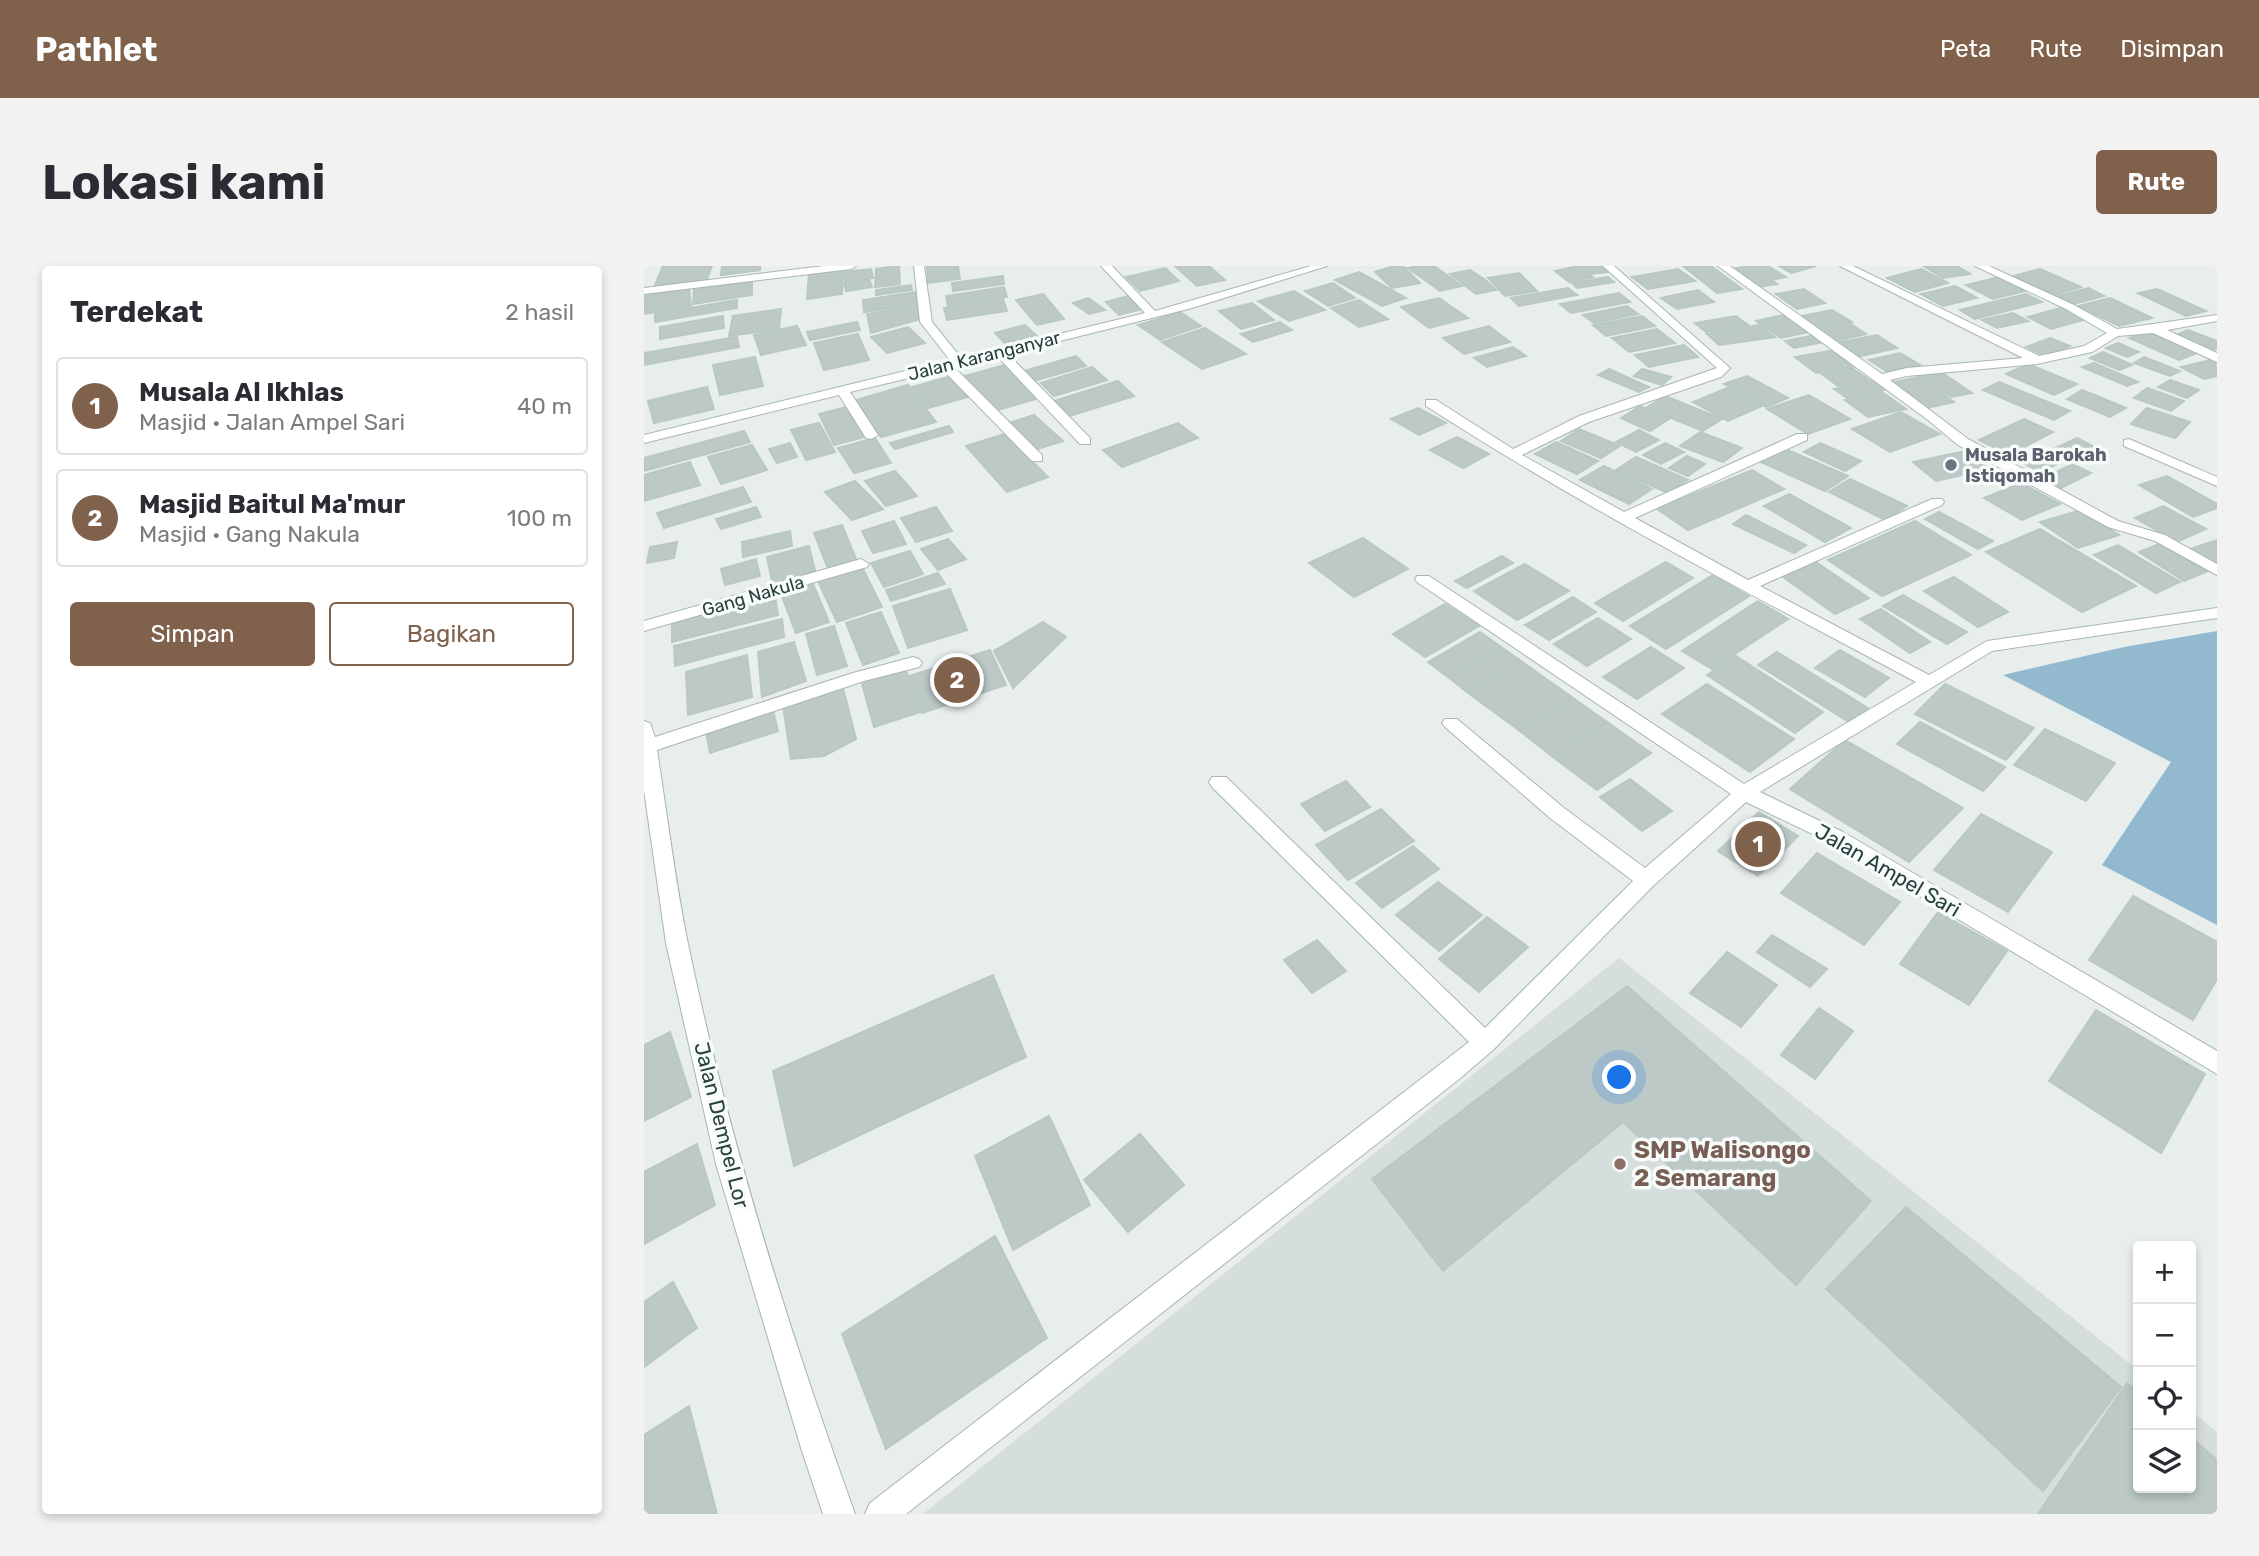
<!DOCTYPE html>
<html lang="id">
<head>
<meta charset="utf-8">
<style>
  :root { --surface:#fff; --page:#f2f2f3; --text:#2b2b33; --muted:#7c7c81; --line:#e1e1e2; --accent:#80614c }
  body { margin:0; font-family:Rubik,sans-serif; background:var(--page); color:var(--text) }
  .controls { position:absolute; right:21px; bottom:21px; display:grid; overflow:hidden; border-radius:7px; box-shadow:0 4px 10px #0003 }
  .controls button { width:63px; height:63px; display:grid; place-items:center; padding:0; border:0; border-bottom:2px solid var(--line); background:var(--surface); color:var(--text); font:35px sans-serif }
  .you { position:absolute; left:976px; top:812px; width:24px; height:24px; margin:-18px; border:5px solid #fff; border-radius:50%; background:#1a73e8; box-shadow:0 0 0 10px #1a73e833 }
  .badge { display:grid; place-items:center; width:46px; height:46px; border-radius:50%; background:var(--accent); color:#fff; font-size:23px; font-weight:700 }
  .pin { position:absolute; translate:-50% -50%; border:4px solid #fff; box-shadow:0 2px 7px #0006 }
  .list { margin:0; padding:0; list-style:none }
  h2 { display:flex; justify-content:space-between; align-items:center; height:91px; margin:0; padding:0 28px; font-size:30px }
  h2 small { font-size:23px; font-weight:400; color:var(--muted) }
  .list li { display:grid; grid-template-columns:46px 1fr auto; gap:21px; align-items:center; box-sizing:border-box; height:98px; margin:0 14px 14px; padding:0 14px; border:2px solid var(--line); border-radius:7px }
  .list b { display:block; font-size:26px; white-space:nowrap }
  .list p { margin:0; font-size:23px; white-space:nowrap; color:var(--muted) }
  .list em { font-size:23px; font-style:normal; color:var(--muted) }
  .actions { display:flex; gap:14px; padding:21px 28px }
  .actions a { flex:1; padding:16px 0; border:2px solid var(--accent); border-radius:7px; text-align:center; font-size:24px; color:var(--accent) }
  .actions .main { background:var(--accent); color:#fff }
  .icon { flex:none; width:38px; height:38px; fill:none; stroke:currentColor; stroke-width:2; stroke-linecap:round; stroke-linejoin:round }
  .map { position:relative; flex:none; width:1573px; height:1248px; overflow:hidden; border-radius:7px }
  header { display:flex; align-items:center; gap:42px; box-sizing:border-box; height:98px; padding:0 35px; background:var(--accent); color:#fff }
  header strong { font-size:33px }
  nav { display:flex; gap:38px; margin-inline-start:auto; font-size:24px }
  .intro { display:flex; align-items:center; justify-content:space-between; box-sizing:border-box; height:168px; padding:0 42px }
  h1 { margin:0; font-size:49px }
  .button { padding:18px 32px; border-radius:7px; background:var(--accent); color:#fff; font-size:24px; font-weight:700 }
  main { display:flex; gap:42px; padding:0 42px }
  aside { flex:1; background:var(--surface); border-radius:7px; box-shadow:0 4px 10px #0003 }
  .map>svg:first-child { display:block }
</style>
</head>
<body>
<header>
<strong>Pathlet</strong>
<nav><a>Peta</a><a>Rute</a><a>Disimpan</a></nav>
</header>
<div class="intro"><h1>Lokasi kami</h1><a class="button">Rute</a></div>
<main>
<aside>
<h2>Terdekat<small>2 hasil</small></h2>
<ul class="list">
<li><span class="badge">1</span><div><b>Musala Al Ikhlas</b><p>Masjid · Jalan Ampel Sari</p></div><em>40 m</em></li>
<li><span class="badge">2</span><div><b>Masjid Baitul Ma'mur</b><p>Masjid · Gang Nakula</p></div><em>100 m</em></li>
</ul>
<div class="actions"><a class="main">Simpan</a><a>Bagikan</a></div>
</aside>
<div class="map">
<svg width="1573" height="1248" viewBox="0 0 1573 1248">
  <rect width="100%" height="100%" fill="#e7eeec"/>
  <polygon fill="#d5dedc" points="975,692 1494,1104 1494,1222 1547,1222 1547,1145 1573,1166 1573,1248 279,1248"/>
  <polygon fill="#93b9cf" points="1573,365 1573,659 1458,599 1527,496 1359,409 1480,381"/>
  <g fill="#bcc9c6" stroke="#b9c8c5" stroke-width="2">
    <polygon points="19,0 68,0 63,13 11,19"/>
    <polygon points="78,0 116,0 116,4 77,9"/>
    <polygon points="255,0 256,18 231,21 232,3"/>
    <polygon points="283,0 314,0 316,13 284,17"/>
    <polygon points="531,0 565,0 581,14 553,20"/>
    <polygon points="750,0 759,0 776,17 748,22 731,6"/>
    <polygon points="773,0 790,0 818,20 796,25 764,2"/>
    <polygon points="934,0 949,11 925,16 911,5"/>
    <polygon points="937,0 956,0 963,6 947,8"/>
    <polygon points="1067,0 1098,23 1073,27 1040,1"/>
    <polygon points="1105,0 1124,0 1142,11 1127,14 1133,18 1114,21 1088,3"/>
    <polygon points="1135,0 1172,0 1147,7"/>
    <polygon points="1313,0 1326,8 1299,12 1281,1"/>
    <polygon points="521,2 535,15 496,25 482,11"/>
    <polygon points="199,3 198,28 163,33 165,7"/>
    <polygon points="227,3 229,12 201,16 200,6"/>
    <polygon points="1034,3 1051,15 1004,23 988,11"/>
    <polygon points="1277,3 1304,17 1271,26 1243,12"/>
    <polygon points="1396,3 1437,21 1410,29 1369,10"/>
    <polygon points="826,4 840,13 852,24 832,28 806,8"/>
    <polygon points="715,6 762,32 738,40 691,14"/>
    <polygon points="875,7 893,25 861,30 844,12"/>
    <polygon points="359,10 360,18 309,25 308,17"/>
    <polygon points="964,11 970,16 933,22 928,17"/>
    <polygon points="1355,11 1381,25 1349,33 1322,19"/>
    <polygon points="108,13 108,29 49,38 50,22"/>
    <polygon points="225,13 228,21 202,25 200,17"/>
    <polygon points="689,17 711,32 684,40 661,25"/>
    <polygon points="267,19 268,24 232,29 232,24"/>
    <polygon points="1311,20 1333,32 1299,40 1277,28"/>
    <polygon points="360,21 363,31 304,40 302,30"/>
    <polygon points="924,22 933,29 875,40 867,32"/>
    <polygon points="1444,22 1460,30 1430,38 1414,30"/>
    <polygon points="45,23 47,40 0,48 0,30"/>
    <polygon points="1160,23 1181,37 1153,43 1132,28"/>
    <polygon points="1513,23 1562,45 1542,50 1494,27"/>
    <polygon points="1054,24 1070,36 1033,43 1017,32"/>
    <polygon points="650,25 681,44 645,55 614,35"/>
    <polygon points="273,26 274,38 220,46 219,34"/>
    <polygon points="975,27 986,36 927,47 916,38"/>
    <polygon points="399,28 420,53 393,59 372,34"/>
    <polygon points="1382,28 1398,36 1331,53 1316,44"/>
    <polygon points="484,30 498,43 475,49 462,36"/>
    <polygon points="444,32 461,44 445,48 429,37"/>
    <polygon points="795,32 824,52 785,62 757,41"/>
    <polygon points="1466,32 1508,52 1475,60 1434,40"/>
    <polygon points="359,33 363,45 303,54 300,42"/>
    <polygon points="93,34 93,42 11,56 11,48"/>
    <polygon points="715,34 744,53 715,61 687,42"/>
    <polygon points="608,37 630,54 597,63 575,45"/>
    <polygon points="278,39 280,52 227,67 223,48"/>
    <polygon points="983,40 994,48 950,57 939,49"/>
    <polygon points="1420,41 1443,53 1407,63 1384,51"/>
    <polygon points="137,43 135,63 85,70 89,50"/>
    <polygon points="1188,44 1208,56 1173,64 1153,51"/>
    <polygon points="536,46 557,60 516,74 494,59"/>
    <polygon points="1369,47 1384,55 1353,62 1338,54"/>
    <polygon points="1140,49 1165,66 1137,72 1112,55"/>
    <polygon points="79,50 80,62 16,73 16,61"/>
    <polygon points="998,50 1011,60 962,70 949,59"/>
    <polygon points="1092,50 1104,59 1062,66 1051,57"/>
    <polygon points="213,56 216,64 166,74 163,66"/>
    <polygon points="636,56 648,64 609,76 597,68"/>
    <polygon points="1207,58 1222,68 1188,76 1173,66"/>
    <polygon points="381,59 393,70 363,79 351,67"/>
    <polygon points="1115,59 1131,71 1075,79 1063,68"/>
    <polygon points="153,60 162,79 117,89 110,69"/>
    <polygon points="845,60 866,76 820,88 799,72"/>
    <polygon points="264,61 281,77 243,87 227,71"/>
    <polygon points="561,62 602,88 558,103 518,76"/>
    <polygon points="1013,63 1031,77 985,86 968,72"/>
    <polygon points="1544,64 1573,75 1573,83 1569,84 1532,69"/>
    <polygon points="1506,65 1556,86 1535,94 1485,72"/>
    <polygon points="214,68 225,94 180,104 170,77"/>
    <polygon points="1171,69 1180,76 1150,82 1141,75"/>
    <polygon points="1233,69 1253,82 1213,91 1192,77"/>
    <polygon points="93,71 95,81 0,99 0,87"/>
    <polygon points="1406,72 1426,80 1401,90 1382,81"/>
    <polygon points="1474,77 1495,86 1483,91 1462,82"/>
    <polygon points="1040,79 1054,91 1005,101 991,89"/>
    <polygon points="869,81 882,90 843,101 830,92"/>
    <polygon points="1191,84 1212,100 1172,107 1151,91"/>
    <polygon points="1459,86 1488,99 1475,104 1446,92"/>
    <polygon points="1256,87 1276,99 1245,107 1225,94"/>
    <polygon points="432,90 442,100 390,115 380,105"/>
    <polygon points="111,91 119,120 76,129 69,99"/>
    <polygon points="1500,91 1536,105 1526,110 1490,97"/>
    <polygon points="1571,93 1573,110 1560,113 1537,101"/>
    <polygon points="1450,97 1494,116 1483,120 1438,101"/>
    <polygon points="1384,98 1433,118 1410,129 1362,108"/>
    <polygon points="361,99 392,133 346,146 317,111"/>
    <polygon points="448,101 463,114 410,130 397,117"/>
    <polygon points="1208,102 1225,114 1194,120 1178,108"/>
    <polygon points="965,103 1005,121 995,126 954,109"/>
    <polygon points="998,103 1027,111 1018,119 990,110"/>
    <polygon points="1294,104 1328,127 1307,131 1273,109"/>
    <polygon points="308,110 324,131 284,142 268,121"/>
    <polygon points="1103,110 1144,132 1122,141 1080,118"/>
    <polygon points="1274,111 1310,136 1283,142 1246,117"/>
    <polygon points="1526,114 1555,124 1543,132 1514,121"/>
    <polygon points="474,115 490,130 422,151 407,136"/>
    <polygon points="1227,115 1240,124 1203,132 1190,123"/>
    <polygon points="1355,116 1426,145 1410,154 1339,124"/>
    <polygon points="264,119 292,156 237,171 212,134"/>
    <polygon points="63,121 70,143 10,157 4,135"/>
    <polygon points="1083,122 1118,140 1084,155 1049,136"/>
    <polygon points="1503,122 1540,135 1527,145 1490,132"/>
    <polygon points="1438,124 1482,142 1466,151 1423,133"/>
    <polygon points="1238,126 1262,143 1224,151 1201,134"/>
    <polygon points="1165,129 1206,153 1164,168 1123,143"/>
    <polygon points="1021,130 1078,153 1059,165 1002,142"/>
    <polygon points="996,140 1025,153 1006,165 977,152"/>
    <polygon points="203,141 220,171 190,179 175,148"/>
    <polygon points="774,142 802,157 775,169 747,153"/>
    <polygon points="1503,142 1546,156 1531,172 1487,158"/>
    <polygon points="1257,146 1296,168 1246,186 1208,163"/>
    <polygon points="390,149 419,175 393,183 365,157"/>
    <polygon points="1380,153 1409,166 1365,189 1335,174"/>
    <polygon points="175,157 191,186 162,194 147,164"/>
    <polygon points="534,157 554,172 478,201 459,184"/>
    <polygon points="305,160 309,166 251,183 246,177"/>
    <polygon points="935,163 976,180 957,192 917,175"/>
    <polygon points="995,164 1015,174 992,186 972,176"/>
    <polygon points="100,165 106,176 0,205 0,192"/>
    <polygon points="1056,166 1098,182 1079,196 1036,180"/>
    <polygon points="361,168 404,211 363,226 322,180"/>
    <polygon points="813,171 845,188 819,202 786,184"/>
    <polygon points="231,172 247,197 210,207 194,182"/>
    <polygon points="1433,172 1450,181 1396,206 1379,197"/>
    <polygon points="912,176 954,195 933,208 891,188"/>
    <polygon points="146,177 153,191 133,197 125,183"/>
    <polygon points="1021,177 1040,186 1017,198 999,189"/>
    <polygon points="1176,177 1217,195 1201,205 1160,186"/>
    <polygon points="108,179 123,204 77,218 64,191"/>
    <polygon points="1139,182 1204,210 1181,225 1117,196"/>
    <polygon points="1321,185 1345,203 1292,215 1269,196"/>
    <polygon points="1043,190 1061,198 1044,210 1025,202"/>
    <polygon points="992,191 1044,214 1024,227 972,204"/>
    <polygon points="46,196 56,219 0,235 0,209"/>
    <polygon points="1428,198 1447,207 1415,223 1397,214"/>
    <polygon points="960,200 1008,223 985,238 936,214"/>
    <polygon points="1108,204 1140,223 1044,264 1013,243"/>
    <polygon points="251,205 273,230 242,240 221,215"/>
    <polygon points="1523,210 1573,238 1573,242 1549,251 1495,219"/>
    <polygon points="1206,213 1263,240 1241,254 1185,226"/>
    <polygon points="211,215 239,243 208,254 181,226"/>
    <polygon points="1377,217 1416,238 1378,254 1340,232"/>
    <polygon points="99,221 107,236 20,262 13,247"/>
    <polygon points="1145,228 1207,262 1181,276 1120,240"/>
    <polygon points="1519,240 1562,263 1533,276 1491,252"/>
    <polygon points="112,241 117,251 77,263 72,253"/>
    <polygon points="292,241 308,265 272,276 257,252"/>
    <polygon points="1437,244 1475,269 1434,282 1396,256"/>
    <polygon points="1295,246 1349,275 1334,283 1281,253"/>
    <polygon points="1102,249 1162,279 1150,287 1089,258"/>
    <polygon points="250,255 262,278 229,287 218,265"/>
    <polygon points="1271,255 1327,289 1238,330 1184,294"/>
    <polygon points="198,259 213,295 184,303 170,267"/>
    <polygon points="1396,263 1492,320 1438,346 1342,286"/>
    <polygon points="146,265 148,280 99,291 98,276"/>
    <polygon points="719,272 764,303 710,331 665,297"/>
    <polygon points="304,273 322,293 294,304 277,283"/>
    <polygon points="1573,274 1573,300 1546,283"/>
    <polygon points="33,276 30,292 3,297 6,281"/>
    <polygon points="1520,276 1566,304 1540,315 1495,286"/>
    <polygon points="1474,279 1536,316 1512,327 1450,289"/>
    <polygon points="165,280 172,309 129,320 123,291"/>
    <polygon points="266,285 279,308 240,321 227,297"/>
    <polygon points="858,290 869,297 823,322 811,315"/>
    <polygon points="112,293 116,310 81,319 77,303"/>
    <polygon points="1022,296 1049,312 979,355 951,337"/>
    <polygon points="1172,296 1225,332 1191,348 1139,311"/>
    <polygon points="881,298 925,325 873,354 830,325"/>
    <polygon points="218,301 238,341 193,356 174,315"/>
    <polygon points="294,307 301,318 247,335 242,324"/>
    <polygon points="1069,309 1105,330 1022,383 986,360"/>
    <polygon points="1310,311 1364,346 1334,361 1280,325"/>
    <polygon points="169,318 185,356 152,367 137,328"/>
    <polygon points="306,323 323,364 264,382 249,340"/>
    <polygon points="1259,329 1323,366 1303,378 1239,340"/>
    <polygon points="131,330 134,349 28,376 28,355"/>
    <polygon points="929,331 952,346 905,374 881,359"/>
    <polygon points="1114,335 1144,353 1068,403 1038,385"/>
    <polygon points="801,338 835,360 781,391 749,368"/>
    <polygon points="1237,343 1286,376 1266,387 1216,353"/>
    <polygon points="237,346 255,387 219,399 202,357"/>
    <polygon points="954,352 987,373 943,400 910,378"/>
    <polygon points="138,353 140,371 31,400 30,380"/>
    <polygon points="399,356 422,371 369,422 350,385"/>
    <polygon points="190,360 203,400 173,409 162,368"/>
    <polygon points="836,366 857,381 804,411 784,396"/>
    <polygon points="150,376 162,415 118,431 114,386"/>
    <polygon points="857,381 877,395 823,426 804,411"/>
    <polygon points="1007,381 1040,402 993,433 959,411"/>
    <polygon points="346,384 362,419 278,447 266,410"/>
    <polygon points="1196,384 1245,412 1221,431 1171,402"/>
    <polygon points="1133,386 1224,442 1205,456 1114,399"/>
    <polygon points="103,389 108,431 44,449 42,406"/>
    <polygon points="1092,390 1179,446 1151,467 1063,409"/>
    <polygon points="877,395 929,432 876,465 823,426"/>
    <polygon points="262,404 276,446 230,461 218,418"/>
    <polygon points="1063,418 1150,473 1106,506 1018,448"/>
    <polygon points="1301,418 1390,462 1362,494 1271,448"/>
    <polygon points="199,422 212,473 180,490 147,493 139,440"/>
    <polygon points="929,432 963,456 909,491 876,465"/>
    <polygon points="128,440 134,465 66,487 61,461"/>
    <polygon points="963,456 1007,487 953,524 909,491"/>
    <polygon points="1276,456 1361,501 1339,525 1253,478"/>
    <polygon points="1401,463 1471,497 1442,535 1370,499"/>
    <polygon points="1201,474 1319,542 1265,596 1146,523"/>
    <polygon points="986,513 1028,545 998,565 956,531"/>
    <polygon points="702,515 726,541 681,565 657,538"/>
    <polygon points="737,543 770,575 704,614 672,579"/>
    <polygon points="1115,546 1154,570 1114,610 1074,585"/>
    <polygon points="1337,548 1408,586 1364,646 1290,604"/>
    <polygon points="769,580 795,603 738,642 712,617"/>
    <polygon points="1173,587 1256,636 1220,679 1137,627"/>
    <polygon points="794,616 838,649 795,685 752,649"/>
    <polygon points="1489,630 1573,676 1573,713 1549,754 1445,694"/>
    <polygon points="1294,646 1363,685 1325,739 1256,698"/>
    <polygon points="843,651 884,681 835,726 795,693"/>
    <polygon points="1128,669 1183,703 1166,721 1113,686"/>
    <polygon points="673,674 702,705 668,727 640,694"/>
    <polygon points="1083,686 1133,719 1097,761 1046,727"/>
    <polygon points="349,709 382,791 150,900 129,805"/>
    <polygon points="983,720 1227,935 1152,1019 979,856 799,1005 728,913"/>
    <polygon points="1175,742 1209,765 1171,813 1137,789"/>
    <polygon points="1452,744 1561,808 1517,887 1405,815"/>
    <polygon points="26,766 47,831 0,855 0,779"/>
    <polygon points="405,850 446,939 369,984 331,890"/>
    <polygon points="496,868 540,919 484,966 440,914"/>
    <polygon points="53,878 71,939 0,978 0,906"/>
    <polygon points="1262,941 1477,1121 1399,1225 1182,1023"/>
    <polygon points="351,970 403,1072 242,1183 198,1068"/>
    <polygon points="29,1016 53,1062 0,1101 0,1036"/>
    <polygon points="1483,1117 1494,1126 1494,1222 1547,1222 1547,1171 1573,1194 1573,1248 1394,1248"/>
    <polygon points="45,1140 73,1248 0,1248 0,1169"/>
  </g>
  <g fill="none" stroke-linecap="round" stroke-linejoin="round">
    <g stroke="#a9b6b4" stroke-width="2">
      <g id="minor">
        <polygon points="180,0 212,0 207,3 0,28 0,22"/>
        <polygon points="270,0 280,0 288,56 317,92 501,47 457,0 468,0 511,45 667,0 683,0 548,42 364,88 446,172 446,178 436,178 353,90 310,101 398,189 398,195 388,195 299,104 206,126 234,169 227,173 222,172 195,129 0,177 0,169 306,94 276,56"/>
        <path d="M959 0H970L1086 102 1077 111 945 156 878 189 980 246 1153 168H1163V174L991 252 1104 314 1288 233H1298L1300 236 1298 239 1116 320 1285 409 1343 375 1573 342V352L1348 385 1116 526 1199 566 1573 785V808L1185 576 1102 536 1009 620 849 784 814 814 262 1248H221L226 1237 825 776 568 521 565 516 568 511H582L841 762 989 615 906 552 801 461 798 457 801 453H813L920 542 1001 602 1087 528 773 316 771 313 773 310H785L1100 518 1272 416C1106 328 940 242 782 140V134H792L869 183 935 150 1073 102Z"/>
        <polygon points="1074,0 1086,0 1238,108 1263,102 1379,92 1196,0 1209,0 1395,90 1440,80 1463,67 1422,43 1331,0 1345,0 1430,39 1473,63 1573,49 1573,55 1523,64 1573,87 1573,96 1509,67 1474,70 1448,86 1393,98 1263,110 1246,114 1324,173 1474,255 1521,269 1573,298 1573,309 1511,275 1464,261 1314,179 1284,154"/>
        <polygon points="1485,173 1573,211 1573,220 1480,180 1480,174"/>
        <polygon points="217,293 225,298 223,301 0,365 0,355"/>
        <path d="M269 391 275 393 278 397 275 401 220 415 13 484C23 548 31 614 44 678 84 871 144 1062 211 1248H179L157 1182 72 898 22 677 0 524V455L6 457 11 471 209 407Z"/>
      </g>
    </g>
    <use href="#minor" fill="#fff" fill-rule="evenodd"/>
  </g>
  <circle fill="#6b7280" stroke="#f7fbfa" stroke-width="2.5" cx="1307" cy="199" r="7"/>
  <circle fill="#8d6e63" stroke="#f7fbfa" stroke-width="2.5" cx="976" cy="898" r="7"/>
  <g text-anchor="middle" dominant-baseline="central" stroke-width="7" stroke-linejoin="round" paint-order="stroke">
    <g font-size="18" fill="#26403e" stroke="#f7fbfa">
      <text transform="translate(340 90) rotate(-14)">Jalan Karanganyar</text>
      <text transform="translate(109 330) rotate(-16)">Gang Nakula</text>
    </g>
    <g font-size="18" font-weight="bold" fill="#5b616d" stroke="#f7fbfa" text-anchor="start">
      <text x="1321" y="189">Musala Barokah<tspan x="1321" dy="21">Istiqomah</tspan></text>
    </g>
    <g font-size="21" fill="#26403e" stroke="#f7fbfa">
      <text transform="translate(1244 604) rotate(30)">Jalan Ampel Sari</text>
      <text transform="translate(78 859) rotate(76)">Jalan Dempel Lor</text>
    </g>
    <g font-size="24" font-weight="bold" fill="#785e54" stroke="#f7fbfa" text-anchor="start">
      <text x="990" y="884">SMP Walisongo<tspan x="990" dy="28">2 Semarang</tspan></text>
    </g>
  </g>
</svg>
<div class="controls">
<button>+</button>
<button>−</button>
<button><svg class="icon" aria-label="locate" viewBox="0 0 24 24"><circle cx="12" cy="12" r="6"/><path d="M12 2v4M12 18v4M2 12h4M18 12h4"/></svg></button>
<button><svg class="icon" aria-label="layers" viewBox="0 0 24 24"><path d="M12 4l9 5-9 5-9-5zM3 14l9 5 9-5"/></svg></button>
</div>
<div class="you"></div>
<div class="pin badge" style="left:1114px;top:578px">1</div>
<div class="pin badge" style="left:313px;top:414px">2</div>
</div>
</main>
</body>
</html>
